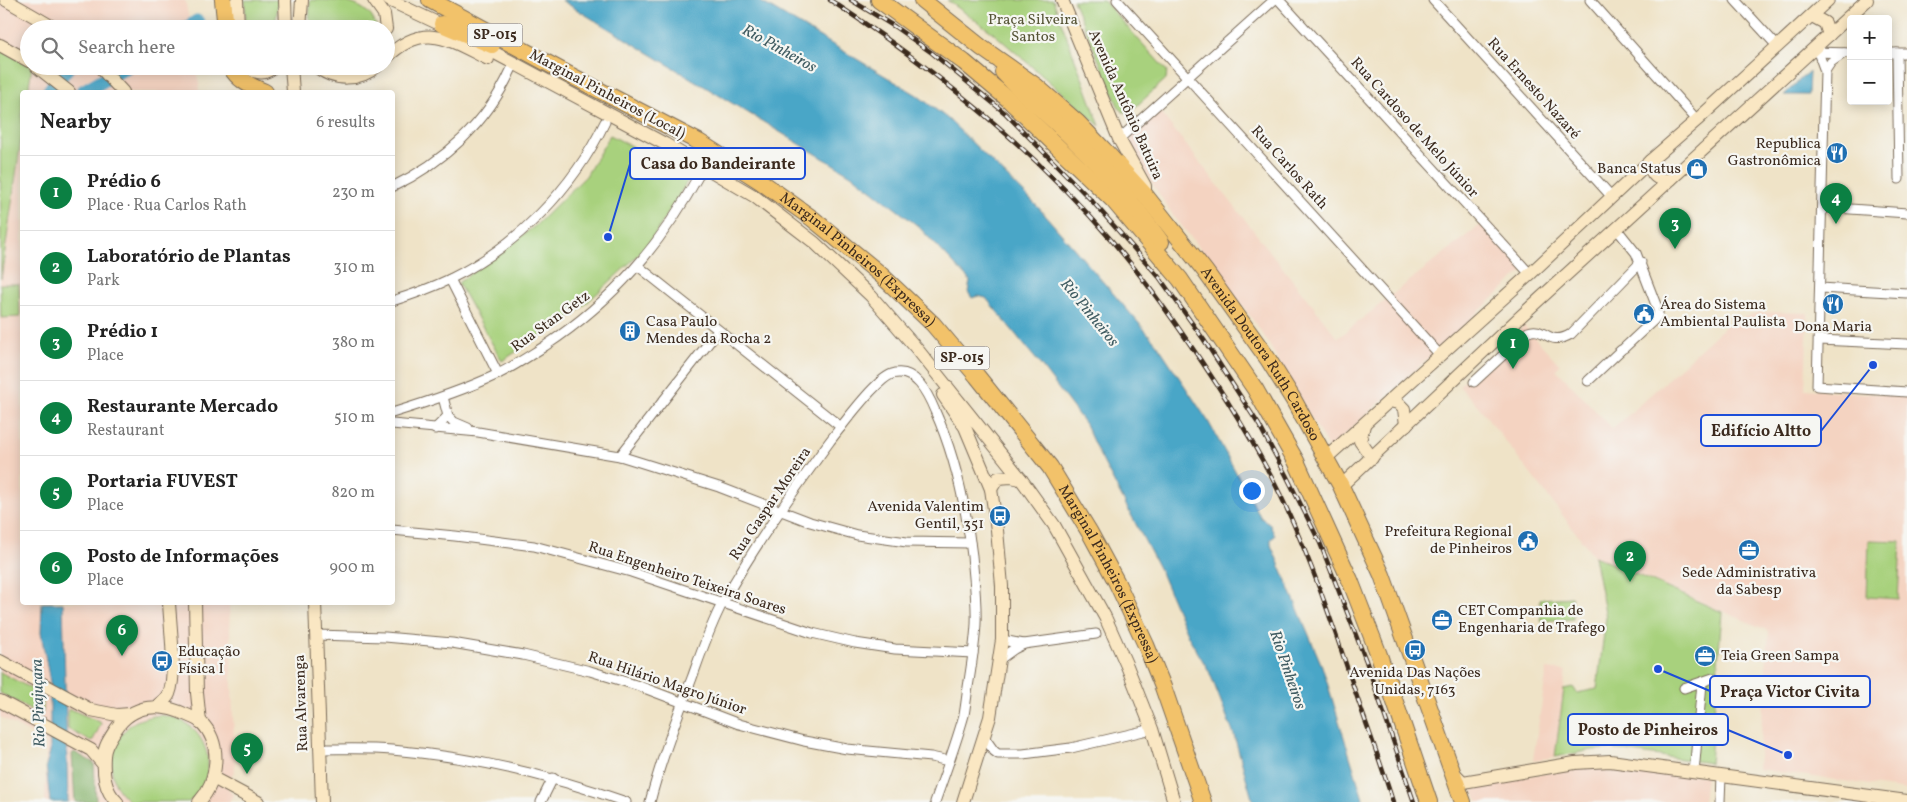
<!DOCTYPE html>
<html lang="en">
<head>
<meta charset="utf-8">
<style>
  :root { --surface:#fff; --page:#f2f2f2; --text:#222; --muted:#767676; --line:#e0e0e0; --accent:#0b8043 }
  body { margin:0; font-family:Vollkorn,serif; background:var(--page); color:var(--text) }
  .controls { position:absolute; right:15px; top:15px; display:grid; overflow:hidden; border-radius:5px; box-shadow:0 2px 12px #0003 }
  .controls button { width:45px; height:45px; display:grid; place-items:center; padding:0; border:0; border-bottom:1px solid var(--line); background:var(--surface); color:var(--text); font:25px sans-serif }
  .you { position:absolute; left:1251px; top:490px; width:18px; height:18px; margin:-12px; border:4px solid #fff; border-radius:50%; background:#1a73e8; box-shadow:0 0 0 8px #1a73e833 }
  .badge { display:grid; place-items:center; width:32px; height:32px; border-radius:50%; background:var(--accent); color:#fff; font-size:16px; font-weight:700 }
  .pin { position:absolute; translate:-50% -41px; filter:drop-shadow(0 1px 2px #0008) }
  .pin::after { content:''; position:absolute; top:26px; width:18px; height:15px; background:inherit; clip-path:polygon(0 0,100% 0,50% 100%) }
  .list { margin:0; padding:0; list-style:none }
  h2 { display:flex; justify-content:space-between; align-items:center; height:65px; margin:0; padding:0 20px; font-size:21px }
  h2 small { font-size:16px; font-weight:400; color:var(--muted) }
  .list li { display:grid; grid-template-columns:32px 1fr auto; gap:15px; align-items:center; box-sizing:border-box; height:75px; padding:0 20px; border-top:1px solid var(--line) }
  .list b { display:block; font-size:19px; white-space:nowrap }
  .list p { margin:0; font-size:16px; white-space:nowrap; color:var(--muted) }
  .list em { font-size:16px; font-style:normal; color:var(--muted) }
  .icon { flex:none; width:28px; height:28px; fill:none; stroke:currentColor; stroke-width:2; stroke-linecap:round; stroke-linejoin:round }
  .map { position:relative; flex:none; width:1907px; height:802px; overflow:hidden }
  .search { position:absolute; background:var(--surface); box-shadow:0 2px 12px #0003; left:20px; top:20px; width:375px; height:55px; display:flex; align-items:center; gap:12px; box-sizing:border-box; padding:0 18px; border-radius:28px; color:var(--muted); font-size:19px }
  .panel { position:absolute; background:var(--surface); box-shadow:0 2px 12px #0003; left:20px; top:90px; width:375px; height:515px; border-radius:5px }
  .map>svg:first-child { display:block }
</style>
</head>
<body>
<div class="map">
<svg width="1907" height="802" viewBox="0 0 1907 802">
  <rect width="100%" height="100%" fill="#f6f6f2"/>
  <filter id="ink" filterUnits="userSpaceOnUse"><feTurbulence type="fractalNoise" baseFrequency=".02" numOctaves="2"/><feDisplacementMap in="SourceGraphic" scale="10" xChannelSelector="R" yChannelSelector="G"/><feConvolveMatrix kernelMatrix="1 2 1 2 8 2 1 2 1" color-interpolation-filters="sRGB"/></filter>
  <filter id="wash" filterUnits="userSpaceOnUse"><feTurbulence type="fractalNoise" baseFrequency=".0096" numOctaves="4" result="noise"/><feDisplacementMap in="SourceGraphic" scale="20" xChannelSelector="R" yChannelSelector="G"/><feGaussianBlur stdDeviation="1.12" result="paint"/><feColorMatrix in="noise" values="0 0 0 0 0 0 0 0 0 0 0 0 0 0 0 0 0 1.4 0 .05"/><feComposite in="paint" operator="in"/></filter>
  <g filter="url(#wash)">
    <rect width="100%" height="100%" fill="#efe3c7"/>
    <g fill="#f4d3c1">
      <polygon points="0,0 185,0 191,29 29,29 29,66 195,66 199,84 199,92 22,92 22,602 229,603 235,771 225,784 233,795 229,802 45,802 46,742 0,717"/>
      <polygon points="1157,108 1338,338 1481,224 1524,270 1329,449 1263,334 1210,261 1173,215 1123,139"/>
      <polygon points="1760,312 1808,313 1805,389 1907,396 1907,790 1758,769 1769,631 1594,556 1479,407 1459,386 1524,326 1560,365 1556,369 1613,429 1730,322"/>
      <polygon points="1547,669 1566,671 1555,757 1533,760"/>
      <polygon points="1596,766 1706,776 1703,802 1478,802 1473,789 1533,775"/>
    </g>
    <g fill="#a8d17d" stroke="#727e4e">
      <polygon points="245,0 278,0 275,29 246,29"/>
      <path d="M310 0C338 0 370 0 377 29H309Z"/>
      <polygon points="947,0 1053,0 1100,126 992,32"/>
      <polygon points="1073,0 1103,0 1167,71 1166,79 1130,112 1123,112 1119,108"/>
      <polygon points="0,50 32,66 28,92 22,92 22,133 1,279"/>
      <polygon points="610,135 690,177 651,241 632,261 576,313 502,361 458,283 535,226 586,176"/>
      <polygon points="0,284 19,284 20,317 1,318"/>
      <polygon points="1869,540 1901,541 1898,599 1867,597"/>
      <polygon points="1594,556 1722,612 1710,763 1610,749 1592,750 1555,757 1564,689 1573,687 1577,693 1597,689 1606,617"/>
      <polygon points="1572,597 1573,619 1541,621 1540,599"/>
      <polygon points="0,672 43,695 43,712 39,714 0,693"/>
      <polygon points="70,709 100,722 101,724 93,740 90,741 68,729 68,710"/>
      <path d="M160 715C165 716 170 716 175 718 200 726 215 756 205 780 201 789 196 795 189 802H131C105 785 106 747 128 727 136 719 148 717 160 715Z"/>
    </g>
    <polygon fill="#86b36c" stroke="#606e45" points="74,752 94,763 96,802 75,802 72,754"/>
    <g fill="#48a6c7" stroke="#426872">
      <polygon points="561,0 758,0 917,95 948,119 1038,207 1157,344 1208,421 1261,518 1269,523 1275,536 1271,539 1271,545 1322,666 1364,802 1253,802 1234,735 1209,671 1188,636 1160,570 1097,450 1085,424 1039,363 986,298 978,296 972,298 968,292 970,281 918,226 856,178"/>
      <polygon points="1809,71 1808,95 1784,95"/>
      <polygon points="42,603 63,603 68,802 50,802 46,765 50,752 50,682 41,633"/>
    </g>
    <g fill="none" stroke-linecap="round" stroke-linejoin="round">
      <g stroke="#48a6c7" stroke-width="15">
        <polyline points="186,29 197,22"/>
        <polyline points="49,92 68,66"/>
        <polyline points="83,92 127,66"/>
      </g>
    </g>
  </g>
  <g filter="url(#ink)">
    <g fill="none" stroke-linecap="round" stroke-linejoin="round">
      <g stroke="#7a6b59" stroke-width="11">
        <g id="street">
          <polyline points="1117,0 1440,355"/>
          <polyline points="1279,0 1530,274"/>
          <polyline points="1433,0 1612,197"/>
          <polyline points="1590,0 1697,120"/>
          <polyline points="1735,0 1778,47"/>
          <polyline points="1813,52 1851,53"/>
          <polyline points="1818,52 1825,71 1817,386 1907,392"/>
          <polyline points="1888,53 1907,53"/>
          <polyline points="1897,53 1899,179"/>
          <polyline points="1825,71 1831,62 1844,53"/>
          <polyline points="1119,139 1274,0"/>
          <path d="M392 187C444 162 487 123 511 70"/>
          <polyline points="1822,207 1907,213"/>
          <polyline points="1616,228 1636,253 1658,310 1658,315 1654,320 1624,348"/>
          <polyline points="638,266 841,427"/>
          <polyline points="450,279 498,374"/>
          <polyline points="1820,288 1907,293"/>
          <path d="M392 301C412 295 431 288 450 279 517 246 573 189 605 122"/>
          <polyline points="1819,340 1907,344"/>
          <polyline points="1588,381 1621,350"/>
          <path d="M1474 382 1528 332C1545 325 1548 348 1571 334L1641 262"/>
          <path d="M392 413C428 402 462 391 496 375 513 367 529 356 545 346 614 300 661 245 700 173"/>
          <polyline points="448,416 454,422 468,428"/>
          <polyline points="392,424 478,432 620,456 719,487 810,522 857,535 907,542 970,543"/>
          <polyline points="435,429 448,416 443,397"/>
          <polyline points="620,456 718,331"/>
          <polyline points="392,530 455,536 534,546 631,572 812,633 855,643 895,649 973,653"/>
          <polyline points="316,635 385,637 452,643 523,655 590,671 639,686 739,724 804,741 847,749 931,757 949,761"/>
          <polyline points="1002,640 1024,644 1096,634"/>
          <polyline points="1000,659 1014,649 1024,644"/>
          <polyline points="1684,688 1713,678"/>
          <polyline points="984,737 994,751 998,754 1023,754 1071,748 1152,729"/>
          <path d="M320 749C344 749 368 748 392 750 473 757 550 775 626 802"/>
          <polyline points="1694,773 1702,683"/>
          <polyline points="541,802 553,778"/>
          <path d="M650 802C661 760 676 719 692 678 701 653 710 626 723 602 754 546 792 493 830 441 842 426 875 380 892 374 915 367 928 394 935 411 956 458 966 506 972 556 974 578 977 601 976 624 975 643 972 662 969 681 967 692 966 704 964 715 956 744 945 773 935 802"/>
          <polyline points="1720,802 1721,777"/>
        </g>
      </g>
      <g stroke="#7a6b59" stroke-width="14">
        <g id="secondary">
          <polyline points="6,0 56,29"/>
          <polyline points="237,0 238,29"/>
          <polyline points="285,0 286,29"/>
          <polyline points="374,0 384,14 386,29"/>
          <polyline points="389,0 450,29"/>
          <polyline points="1062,0 1119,139 1145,186 1145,192"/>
          <polyline points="1812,16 1825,23 1829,35"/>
          <polyline points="300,29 302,0"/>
          <polyline points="478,44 665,144 754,196 815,243 871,296 917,349 1021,479 1054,525 1105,617 1127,666 1152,729 1174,802"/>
          <polyline points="0,45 29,61"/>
          <path d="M386 58C424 21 448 39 488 59"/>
          <polyline points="36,66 69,92"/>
          <polyline points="99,66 123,92"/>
          <path d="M245 66C255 73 265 76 274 66"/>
          <polyline points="291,66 293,92"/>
          <path d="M316 66C334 82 360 81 377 66"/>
          <path d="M1650 161C1650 175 1657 182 1671 179"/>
          <polyline points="943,395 965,427 991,489 997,530 1002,586 1002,640 990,717 963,802"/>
          <polyline points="1389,401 1398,403 1404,409 1406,425"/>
          <polyline points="1364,425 1360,441 1372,458"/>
          <polyline points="1326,458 1530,274 1650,161 1697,120 1828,0"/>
          <polyline points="1341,486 1520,317 1867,0"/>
          <polyline points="991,489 998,478 1011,477 1021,479"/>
          <polyline points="195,602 197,693 200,722"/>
          <polyline points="315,602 322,802"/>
          <polyline points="0,661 91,710 117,715 130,714"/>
          <polyline points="0,701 91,750 103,764"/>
          <path d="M158 706C161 703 167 699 169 694 177 674 170 626 169 602"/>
          <polyline points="1453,772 1463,782 1575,763 1610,761 1907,801"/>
          <polyline points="213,778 258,802"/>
          <path d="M117 802C104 790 103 773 104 756 104 746 111 737 116 729 133 703 162 703 187 715 191 717 197 719 201 722 223 744 218 781 199 802"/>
        </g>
      </g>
      <g stroke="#7a6b59" stroke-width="18">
        <g id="highway">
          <polyline points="223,0 226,29"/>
          <path id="s1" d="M430 0 560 70 699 142 760 181 813 219 880 274 933 324 977 376 1050 467 1090 533 1116 581 1146 645 1163 687 1203 802"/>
          <polyline points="879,0 964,62 1008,99 1113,200 1180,279 1255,389 1296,461 1350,580 1379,655 1429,802"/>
          <path id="s2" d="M922 0 982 48 1036 86 1078 123 1104 150 1145 195 1205 271 1268 359 1293 399 1341 486 1382 575 1463 802"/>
          <polyline points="442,24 492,45"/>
          <path d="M230 66C238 80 250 86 265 92"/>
          <path d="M1003 72C1026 97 1053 119 1077 143 1108 173 1136 207 1161 242"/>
        </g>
      </g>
      <use href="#street" stroke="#fff" stroke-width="9"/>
      <use href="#secondary" stroke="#fae7c3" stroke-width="12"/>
      <use href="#highway" stroke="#f2c26a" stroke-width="16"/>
      <g stroke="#3b2a1e" stroke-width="4.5">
        <g id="rail">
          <path d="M830 0C934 68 1032 148 1113 242 1140 274 1165 308 1189 343 1222 391 1254 441 1280 494 1311 559 1334 628 1357 697 1369 732 1382 766 1393 802"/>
          <polyline points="851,0 895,27 932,53 1005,113 1092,201 1159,277 1204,340 1259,425 1286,475 1320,543 1366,661 1414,802"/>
        </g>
      </g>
      <use href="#rail" stroke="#f6f6f2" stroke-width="2.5" stroke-dasharray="8" stroke-linecap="butt"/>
    </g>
  </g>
  <defs>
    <g id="restaurant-disc" transform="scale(1.125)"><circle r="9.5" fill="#1f6fb2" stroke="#f6f6f2"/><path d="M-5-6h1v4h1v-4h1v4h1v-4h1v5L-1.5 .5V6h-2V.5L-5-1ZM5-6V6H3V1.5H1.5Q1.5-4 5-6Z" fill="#fff"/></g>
    <g id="shop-disc" transform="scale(1.125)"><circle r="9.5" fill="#1f6fb2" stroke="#f6f6f2"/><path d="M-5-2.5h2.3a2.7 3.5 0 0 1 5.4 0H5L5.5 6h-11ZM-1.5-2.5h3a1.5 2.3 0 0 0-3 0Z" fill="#fff"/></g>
    <g id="civic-disc" transform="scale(1.125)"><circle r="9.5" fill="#1f6fb2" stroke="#f6f6f2"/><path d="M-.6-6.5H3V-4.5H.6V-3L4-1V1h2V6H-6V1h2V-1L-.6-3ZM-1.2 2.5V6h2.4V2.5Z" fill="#fff"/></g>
    <g id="building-disc" transform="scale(1.125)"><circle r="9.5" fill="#1f6fb2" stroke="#f6f6f2"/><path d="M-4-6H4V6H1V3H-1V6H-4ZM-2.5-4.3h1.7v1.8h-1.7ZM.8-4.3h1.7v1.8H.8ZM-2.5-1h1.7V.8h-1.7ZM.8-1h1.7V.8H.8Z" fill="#fff"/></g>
    <g id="bus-disc" transform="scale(1.125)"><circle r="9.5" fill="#1f6fb2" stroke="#f6f6f2"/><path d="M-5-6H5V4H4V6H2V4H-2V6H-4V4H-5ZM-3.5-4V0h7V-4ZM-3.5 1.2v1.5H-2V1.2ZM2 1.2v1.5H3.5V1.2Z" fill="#fff"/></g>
    <g id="office-disc" transform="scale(1.125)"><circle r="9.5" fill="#1f6fb2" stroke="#f6f6f2"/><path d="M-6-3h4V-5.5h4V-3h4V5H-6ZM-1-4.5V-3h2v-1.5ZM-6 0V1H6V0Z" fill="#fff"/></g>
  </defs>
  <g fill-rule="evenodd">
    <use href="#restaurant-disc" x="1837" y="153"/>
    <use href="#shop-disc" x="1697" y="169"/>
    <use href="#restaurant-disc" x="1833" y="304"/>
    <use href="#civic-disc" x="1644" y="314"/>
    <use href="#building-disc" x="630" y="331"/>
    <use href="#bus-disc" x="1000" y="516"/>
    <use href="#civic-disc" x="1528" y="541"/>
    <use href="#office-disc" x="1749" y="550"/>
    <use href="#office-disc" x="1442" y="620"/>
    <use href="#bus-disc" x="1415" y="650"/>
    <use href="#office-disc" x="1705" y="656"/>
    <use href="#bus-disc" x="162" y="661"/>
  </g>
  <g text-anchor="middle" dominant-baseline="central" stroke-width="4.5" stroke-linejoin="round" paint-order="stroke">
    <g fill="#f6f6f2" stroke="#73675e" stroke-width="1">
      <rect x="467.5" y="23.5" width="55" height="23" rx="4"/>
      <rect x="934.5" y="346.5" width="55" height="23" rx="4"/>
    </g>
    <g font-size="14" font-weight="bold" fill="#3b2a1e">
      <text x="495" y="35">SP-015</text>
      <text x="962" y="358">SP-015</text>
    </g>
    <g font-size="15" fill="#565436" stroke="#f6f6f2">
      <text x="1033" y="20">Praça Silveira<tspan x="1033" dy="17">Santos</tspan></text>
    </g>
    <g font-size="15" fill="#3b2a1e" stroke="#f6f6f2">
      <text transform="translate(1533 89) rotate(48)">Rua Ernesto Nazaré</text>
      <text transform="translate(607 95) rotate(28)">Marginal Pinheiros (Local)</text>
      <text transform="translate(1125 105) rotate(66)">Avenida Antônio Batuira</text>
      <text transform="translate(1414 128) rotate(48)">Rua Cardoso de Melo Júnior</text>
      <text transform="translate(1289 168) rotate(48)">Rua Carlos Rath</text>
      <text stroke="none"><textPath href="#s1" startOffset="502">Marginal Pinheiros (Expressa)</textPath></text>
      <text transform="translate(551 322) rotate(-36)">Rua Stan Getz</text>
      <text stroke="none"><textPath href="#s2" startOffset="494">Avenida Doutora Ruth Cardoso</textPath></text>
      <text transform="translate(771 504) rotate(-56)">Rua Gaspar Moreira</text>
      <text stroke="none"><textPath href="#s1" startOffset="908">Marginal Pinheiros (Expressa)</textPath></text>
      <text transform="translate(687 579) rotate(18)">Rua Engenheiro Teixeira Soares</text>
      <text transform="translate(667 684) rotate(19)">Rua Hilário Magro Júnior</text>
      <text transform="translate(302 703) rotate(-92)">Rua Alvarenga</text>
    </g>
    <g font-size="15" fill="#3b2a1e" stroke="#f6f6f2" text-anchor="start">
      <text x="1821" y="144" text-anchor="end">Republica<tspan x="1821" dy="17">Gastronômica</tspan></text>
      <text x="1681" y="169" text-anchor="end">Banca Status</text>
      <text x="1660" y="305">Área do Sistema<tspan x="1660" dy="17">Ambiental Paulista</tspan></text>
      <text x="646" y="322">Casa Paulo<tspan x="646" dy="17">Mendes da Rocha 2</tspan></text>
      <text x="1833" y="327" text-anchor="middle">Dona Maria</text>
      <text x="984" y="507" text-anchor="end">Avenida Valentim<tspan x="984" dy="17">Gentil, 351</tspan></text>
      <text x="1512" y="532" text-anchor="end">Prefeitura Regional<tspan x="1512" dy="17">de Pinheiros</tspan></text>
      <text x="1749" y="573" text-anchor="middle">Sede Administrativa<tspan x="1749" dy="17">da Sabesp</tspan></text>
      <text x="1458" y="611">CET Companhia de<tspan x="1458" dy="17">Engenharia de Trafego</tspan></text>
      <text x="178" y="652">Educação<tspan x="178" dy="17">Física I</tspan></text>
      <text x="1721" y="656">Teia Green Sampa</text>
      <text x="1415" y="673" text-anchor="middle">Avenida Das Nações<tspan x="1415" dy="17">Unidas, 7163</tspan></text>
    </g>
    <g font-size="16" font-style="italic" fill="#405c62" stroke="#f6f6f2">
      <text transform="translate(779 49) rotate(29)">Rio Pinheiros</text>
      <text transform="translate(1089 313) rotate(51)">Rio Pinheiros</text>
      <text transform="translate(1287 670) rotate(71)">Rio Pinheiros</text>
      <text transform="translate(39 703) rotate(-92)">Rio Pirajuçara</text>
    </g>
  </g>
  <path fill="none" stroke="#1d4ed8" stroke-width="2" d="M608 237L630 164M1873 365L1821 431M1658 669L1710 691M1788 755L1728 730"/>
  <g fill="#1d4ed8" stroke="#f6f6f2" stroke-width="2">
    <circle cx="608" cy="237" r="5"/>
    <circle cx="1873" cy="365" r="5"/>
    <circle cx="1658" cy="669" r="5"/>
    <circle cx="1788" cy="755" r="5"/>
  </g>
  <g fill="#f6f6f2" stroke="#1d4ed8" stroke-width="2">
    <rect x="630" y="148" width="175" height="31" rx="5"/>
    <rect x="1701" y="415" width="120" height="31" rx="5"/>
    <rect x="1710" y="676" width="160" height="31" rx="5"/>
    <rect x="1568" y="714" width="160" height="31" rx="5"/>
  </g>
  <g font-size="16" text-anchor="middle" font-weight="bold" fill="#3b2a1e">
    <text x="718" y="169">Casa do Bandeirante</text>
    <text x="1761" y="436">Edifício Altto</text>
    <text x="1790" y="697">Praça Victor Civita</text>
    <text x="1648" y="735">Posto de Pinheiros</text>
  </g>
</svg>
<div class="controls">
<button>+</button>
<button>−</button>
</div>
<div class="you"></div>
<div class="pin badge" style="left:1513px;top:369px">1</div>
<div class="pin badge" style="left:1630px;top:582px">2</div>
<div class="pin badge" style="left:1675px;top:249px">3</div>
<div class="pin badge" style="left:1836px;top:224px">4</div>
<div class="pin badge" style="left:247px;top:774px">5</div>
<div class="pin badge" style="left:122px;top:656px">6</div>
<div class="search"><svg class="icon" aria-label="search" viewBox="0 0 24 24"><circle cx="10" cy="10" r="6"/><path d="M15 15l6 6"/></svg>Search here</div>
<section class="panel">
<h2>Nearby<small>6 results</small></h2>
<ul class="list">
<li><span class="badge">1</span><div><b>Prédio 6</b><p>Place · Rua Carlos Rath</p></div><em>230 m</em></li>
<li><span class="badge">2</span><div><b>Laboratório de Plantas</b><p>Park</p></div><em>310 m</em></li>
<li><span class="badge">3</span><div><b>Prédio 1</b><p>Place</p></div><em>380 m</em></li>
<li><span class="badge">4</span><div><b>Restaurante Mercado</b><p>Restaurant</p></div><em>510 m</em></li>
<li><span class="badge">5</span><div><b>Portaria FUVEST</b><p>Place</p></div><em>820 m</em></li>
<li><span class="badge">6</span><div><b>Posto de Informações</b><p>Place</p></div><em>900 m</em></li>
</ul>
</section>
</div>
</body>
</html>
